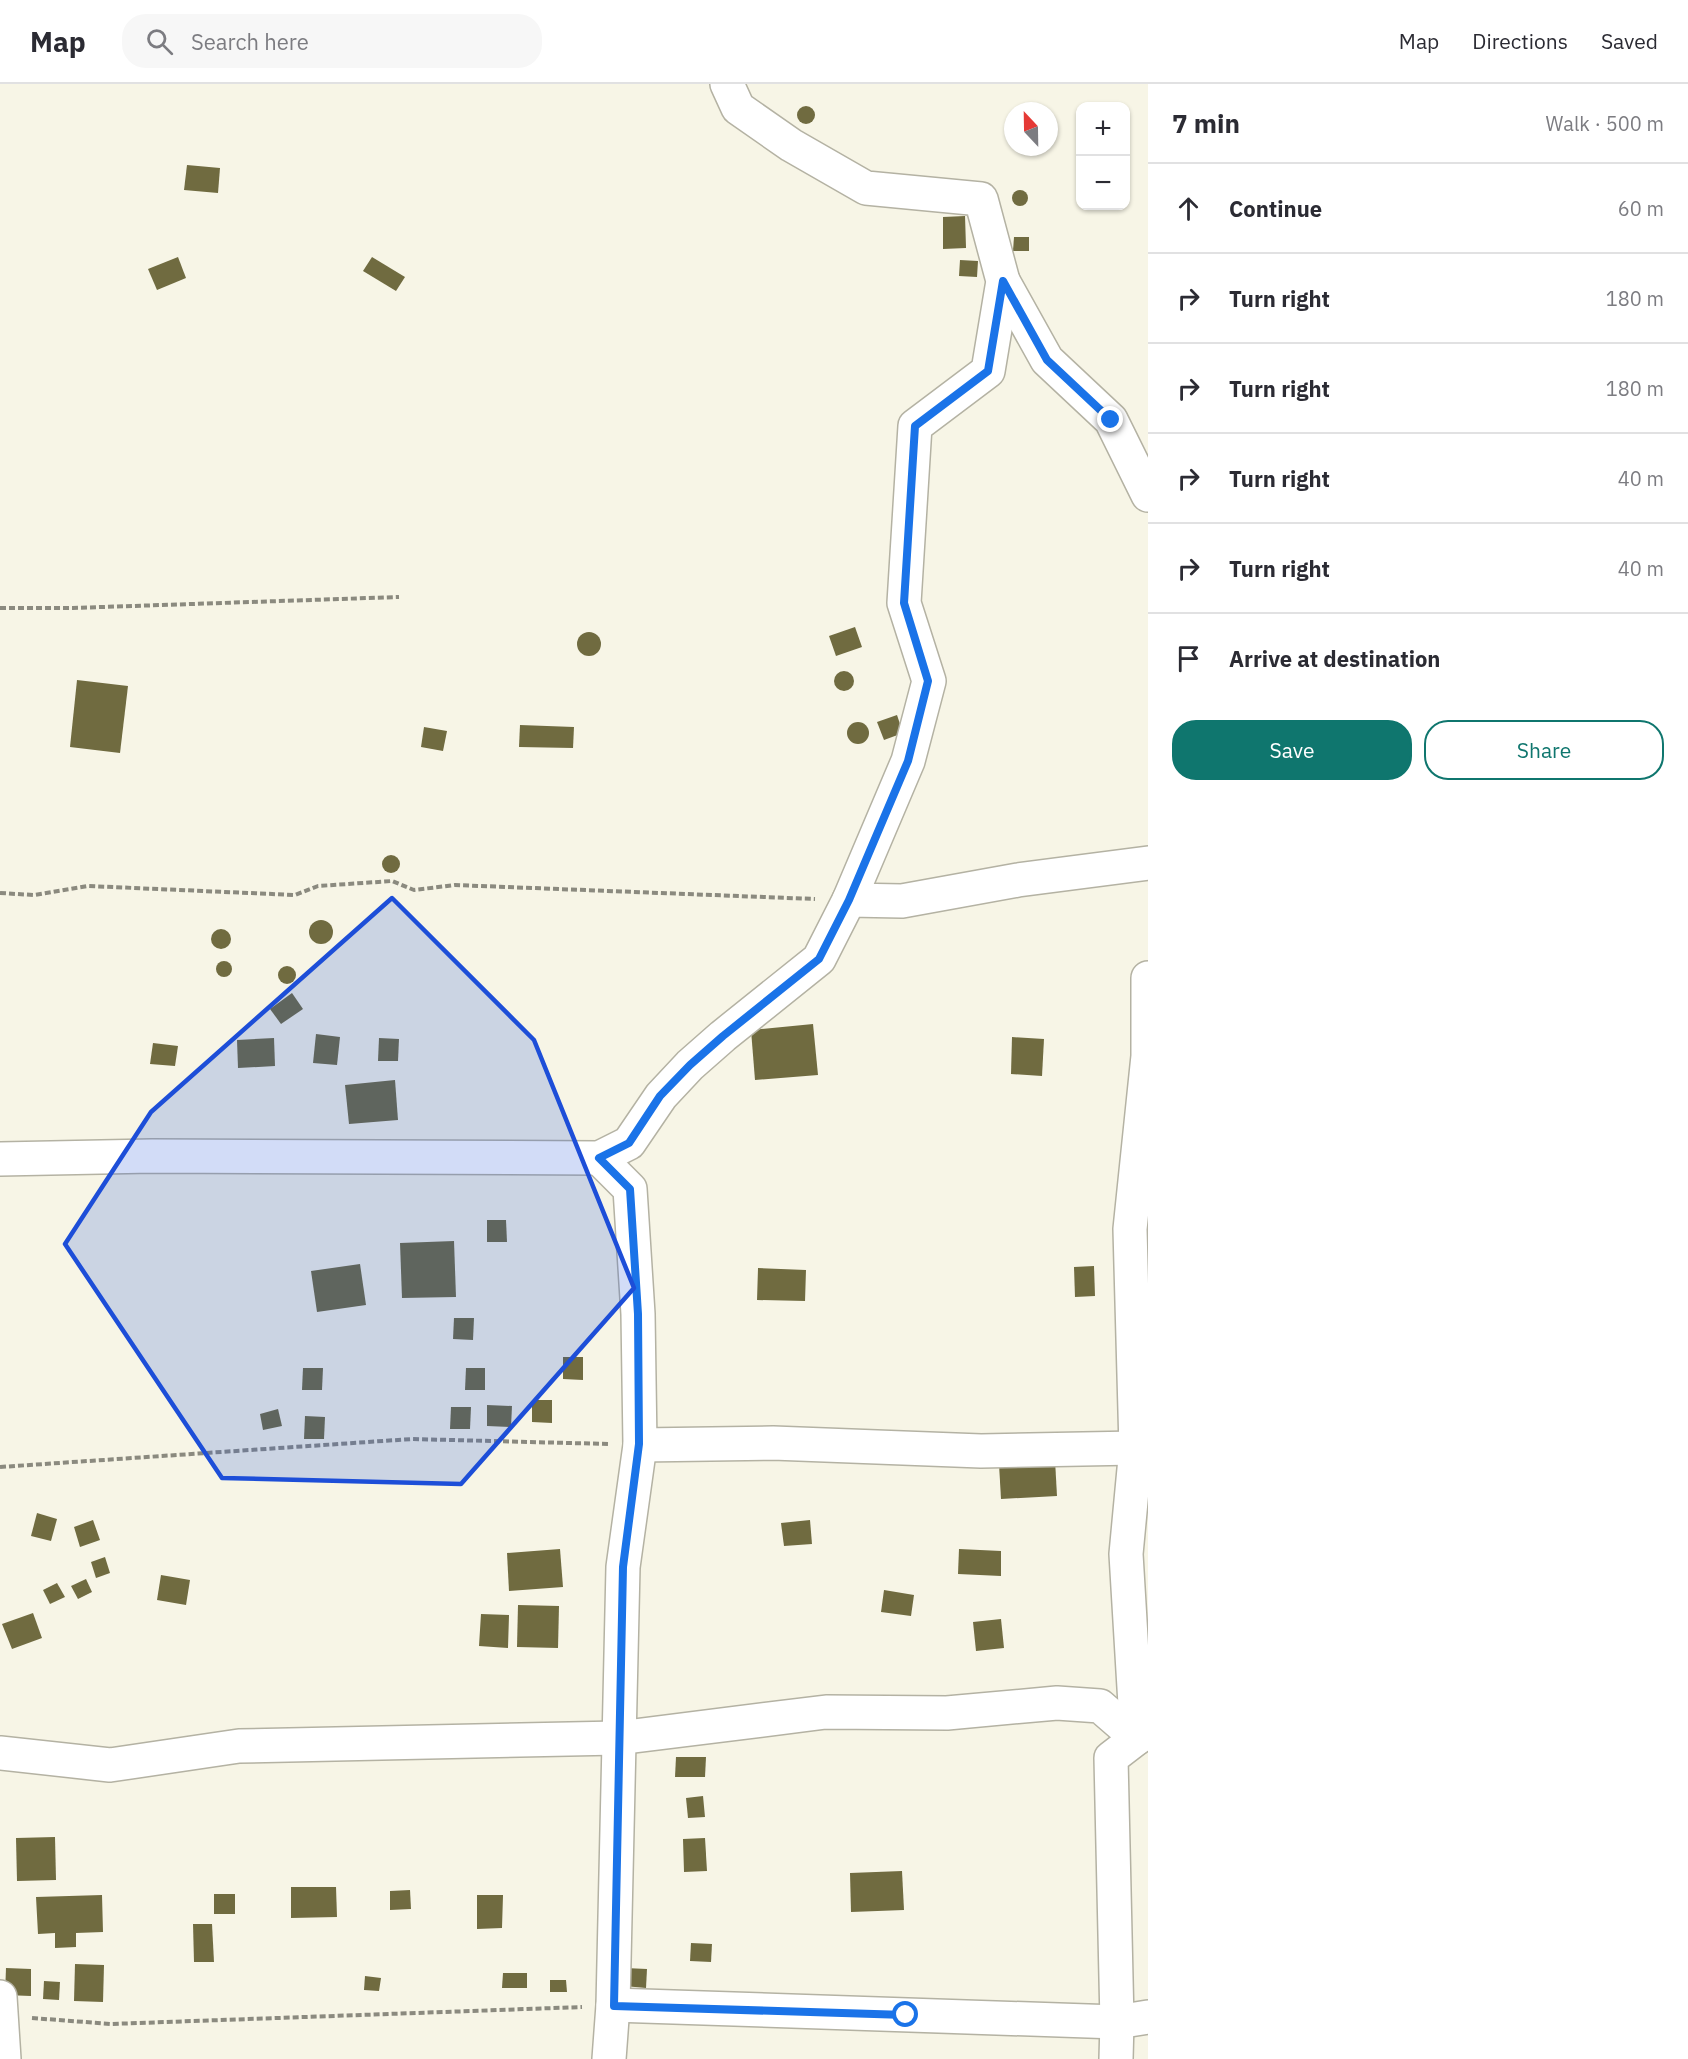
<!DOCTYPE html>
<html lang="en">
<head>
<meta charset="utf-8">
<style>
  :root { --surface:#fff; --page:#f7f7f7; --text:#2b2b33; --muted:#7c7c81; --line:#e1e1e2; --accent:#0f766e }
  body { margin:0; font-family:"IBM Plex Sans",sans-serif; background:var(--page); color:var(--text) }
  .controls { position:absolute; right:18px; top:18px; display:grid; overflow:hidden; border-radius:12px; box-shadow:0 2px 4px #0004 }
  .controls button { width:54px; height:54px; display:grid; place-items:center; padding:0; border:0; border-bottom:2px solid var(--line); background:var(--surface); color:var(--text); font:30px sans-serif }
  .compass { position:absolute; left:1004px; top:18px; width:54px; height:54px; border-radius:50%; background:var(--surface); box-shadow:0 2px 4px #0004; rotate:338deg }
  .stop { position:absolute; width:18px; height:18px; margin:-14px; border:4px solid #1a73e8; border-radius:50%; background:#fff }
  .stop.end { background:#1a73e8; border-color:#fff; box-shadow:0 2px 6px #0008 }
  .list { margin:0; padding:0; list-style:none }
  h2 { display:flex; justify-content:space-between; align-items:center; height:78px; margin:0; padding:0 24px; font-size:26px }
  h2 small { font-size:20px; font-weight:400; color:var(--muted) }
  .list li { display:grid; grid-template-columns:39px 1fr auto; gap:18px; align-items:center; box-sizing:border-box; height:90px; padding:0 24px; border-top:2px solid var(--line) }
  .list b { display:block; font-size:22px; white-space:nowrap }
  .list em { font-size:20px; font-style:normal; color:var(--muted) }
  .actions { display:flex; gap:12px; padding:18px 24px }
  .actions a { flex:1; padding:14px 0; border:2px solid var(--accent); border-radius:24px; text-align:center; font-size:21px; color:var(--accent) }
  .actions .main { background:var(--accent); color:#fff }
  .icon { flex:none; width:33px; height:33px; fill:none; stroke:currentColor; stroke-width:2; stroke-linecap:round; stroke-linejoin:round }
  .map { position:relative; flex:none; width:1148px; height:1975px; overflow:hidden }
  header { display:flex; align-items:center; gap:36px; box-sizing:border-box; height:84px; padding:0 30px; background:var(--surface); border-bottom:2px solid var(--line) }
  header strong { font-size:28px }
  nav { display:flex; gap:33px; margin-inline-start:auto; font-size:21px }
  .search { width:420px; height:54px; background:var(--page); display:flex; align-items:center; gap:15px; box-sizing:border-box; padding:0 21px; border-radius:24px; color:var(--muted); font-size:22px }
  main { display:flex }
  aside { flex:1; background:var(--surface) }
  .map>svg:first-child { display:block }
</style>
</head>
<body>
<header>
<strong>Map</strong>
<div class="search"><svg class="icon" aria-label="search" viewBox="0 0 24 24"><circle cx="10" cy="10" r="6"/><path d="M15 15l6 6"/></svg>Search here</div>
<nav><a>Map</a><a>Directions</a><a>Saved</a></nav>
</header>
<main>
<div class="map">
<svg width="1148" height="1975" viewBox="0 0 1148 1975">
  <rect width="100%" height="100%" fill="#f7f5e6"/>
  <g fill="#706b40">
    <circle cx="806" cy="31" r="9"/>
    <polygon points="187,81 220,84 218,109 184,106"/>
    <circle cx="1020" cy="114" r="8"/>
    <polygon points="965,132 966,164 943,165 943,133"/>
    <polygon points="1014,153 1029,153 1029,167 1013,167"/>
    <polygon points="178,173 186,194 157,206 148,185"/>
    <polygon points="372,173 405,193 396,207 363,187"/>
    <polygon points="960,176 978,177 977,193 959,192"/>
    <polygon points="855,543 862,563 836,572 829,552"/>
    <circle cx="589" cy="560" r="12"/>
    <circle cx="844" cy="597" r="10"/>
    <polygon points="77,596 128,602 120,669 70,663"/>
    <polygon points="897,631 903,649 884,656 877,638"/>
    <circle cx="858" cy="649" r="11"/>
    <polygon points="520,641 574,643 573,664 519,663"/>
    <polygon points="424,643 447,647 443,667 421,663"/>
    <circle cx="391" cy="780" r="9"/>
    <circle cx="321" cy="848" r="12"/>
    <circle cx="221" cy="855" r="10"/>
    <circle cx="224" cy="885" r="8"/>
    <circle cx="287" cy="891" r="9"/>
    <polygon points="292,909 303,925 281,940 270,925"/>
    <polygon points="813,940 818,991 755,996 751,946"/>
    <polygon points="316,950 340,953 337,981 313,979"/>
    <polygon points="1012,953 1044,955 1042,992 1011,990"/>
    <polygon points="274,954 275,982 238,984 237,956"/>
    <polygon points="379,954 399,955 398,977 378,977"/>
    <polygon points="153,959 178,962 175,982 150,980"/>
    <polygon points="395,996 398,1036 349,1040 345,1001"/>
    <polygon points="487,1136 506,1136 507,1158 487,1158"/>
    <polygon points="454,1157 456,1213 402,1214 400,1159"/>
    <polygon points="360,1180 366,1221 317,1228 311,1187"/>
    <polygon points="1094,1182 1095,1212 1075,1213 1074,1183"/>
    <polygon points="758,1184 806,1186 805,1217 757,1216"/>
    <polygon points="454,1234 474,1234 473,1256 453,1255"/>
    <polygon points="563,1273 583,1273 583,1296 563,1295"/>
    <polygon points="303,1284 323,1284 322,1306 302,1306"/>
    <polygon points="466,1284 485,1284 485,1306 465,1306"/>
    <polygon points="532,1316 552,1316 552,1339 532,1338"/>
    <polygon points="487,1321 512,1322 511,1343 487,1342"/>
    <polygon points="451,1323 471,1323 470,1345 450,1345"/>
    <polygon points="278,1325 282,1342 263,1346 260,1330"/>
    <polygon points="305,1332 325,1333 324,1355 304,1355"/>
    <polygon points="1055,1376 1057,1412 1001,1415 999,1380"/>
    <polygon points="37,1429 57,1435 51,1457 31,1452"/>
    <polygon points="93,1436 100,1456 80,1463 74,1443"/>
    <polygon points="810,1436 812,1460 784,1462 781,1439"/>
    <polygon points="560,1465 563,1503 509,1507 507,1469"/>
    <polygon points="959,1465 1001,1467 1001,1492 958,1490"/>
    <polygon points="105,1473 110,1489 96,1494 91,1478"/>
    <polygon points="161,1491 190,1496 186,1521 157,1516"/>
    <polygon points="86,1495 92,1508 78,1515 71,1502"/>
    <polygon points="57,1499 65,1513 50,1520 43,1506"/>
    <polygon points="884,1506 914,1511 911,1532 881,1528"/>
    <polygon points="518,1521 559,1522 558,1564 517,1563"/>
    <polygon points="33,1529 42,1554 12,1565 2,1540"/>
    <polygon points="481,1530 509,1531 508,1564 479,1562"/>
    <polygon points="1001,1535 1004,1564 976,1567 973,1538"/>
    <polygon points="676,1673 706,1673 705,1693 675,1693"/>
    <polygon points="703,1712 705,1733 688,1734 686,1714"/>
    <polygon points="55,1753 56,1796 17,1797 16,1754"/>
    <polygon points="705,1754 707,1787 684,1788 683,1755"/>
    <polygon points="902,1787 904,1826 851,1828 850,1789"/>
    <polygon points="291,1803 336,1803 337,1833 291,1834"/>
    <polygon points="410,1806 411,1825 390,1826 390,1807"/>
    <rect x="214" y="1810" width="21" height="20"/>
    <polygon points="102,1811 103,1848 76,1849 76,1863 55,1864 55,1849 38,1850 36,1813"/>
    <polygon points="477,1811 503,1811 502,1844 477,1845"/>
    <polygon points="193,1840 212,1840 214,1878 194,1878"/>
    <polygon points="691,1859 712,1860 711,1878 690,1877"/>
    <polygon points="75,1880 104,1881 103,1918 74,1917"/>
    <polygon points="6,1884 31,1885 31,1912 5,1911"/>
    <polygon points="625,1884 647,1885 646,1904 624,1902"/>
    <polygon points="503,1889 527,1889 527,1904 502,1904"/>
    <polygon points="365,1892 381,1894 379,1907 364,1906"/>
    <polygon points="550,1896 566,1896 567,1908 550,1908"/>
    <polygon points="44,1897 60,1898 59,1916 43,1915"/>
  </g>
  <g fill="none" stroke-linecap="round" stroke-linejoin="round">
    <g stroke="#b4b2a3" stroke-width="36">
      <g id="minor">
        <polyline points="727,0 738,24 791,61 866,104 981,115 1003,197 988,287 915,342 904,519 929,597 908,677 849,816"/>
        <polyline points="1003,197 1047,276 1111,336 1148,411"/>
        <polyline points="599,1074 630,1105 638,1230 640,1361 623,1483 613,1921 609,1975"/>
        <polyline points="0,1075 152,1072 599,1074 629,1059 661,1012 690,981 723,952 819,875 849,816 902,817 1018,796 1148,779"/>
        <polyline points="640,1361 773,1359 981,1367 1136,1364 1145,1344"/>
        <polyline points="0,1669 110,1681 239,1662 618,1654 826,1628 947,1629 1057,1619 1100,1622 1137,1654"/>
        <polyline points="0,1913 4,1975"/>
        <polyline points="613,1921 1117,1938 1148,1933"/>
        <polyline points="1116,1975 1117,1938 1111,1674 1137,1654 1126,1470 1136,1364 1130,1145 1148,972 1148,894"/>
      </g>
    </g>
    <g stroke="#8b8a7f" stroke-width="4" stroke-dasharray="6 3" stroke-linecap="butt">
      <polyline points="0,524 73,524 399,513"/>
      <polyline points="0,809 34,811 88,802 295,811 318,802 392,797 414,806 455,801 815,815"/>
      <polyline points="0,1383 412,1355 609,1360"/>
      <polyline points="32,1934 111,1940 582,1923"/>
    </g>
    <use href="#minor" stroke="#fff" stroke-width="33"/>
  </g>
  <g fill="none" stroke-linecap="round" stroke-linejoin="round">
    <polyline stroke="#1a73e8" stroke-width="8" points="906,1931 614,1922 623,1483 639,1360 638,1230 630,1105 599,1074 629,1059 660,1012 690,981 723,952 819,875 849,816 908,677 928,597 904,519 915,342 988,287 1003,197 1047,276 1111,336"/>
  </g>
  <path fill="#1d4ed8" fill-opacity="0.2" stroke="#1d4ed8" stroke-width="4.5" stroke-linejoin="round" d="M392 814 534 956 634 1204 461 1400 222 1394 65 1160 151 1028Z"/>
</svg>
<div class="controls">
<button>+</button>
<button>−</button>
</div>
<svg class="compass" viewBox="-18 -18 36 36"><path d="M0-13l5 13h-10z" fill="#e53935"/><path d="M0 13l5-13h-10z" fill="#7c7c81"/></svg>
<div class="stop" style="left:906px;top:1931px"></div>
<div class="stop end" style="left:1111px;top:336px"></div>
</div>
<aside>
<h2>7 min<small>Walk · 500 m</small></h2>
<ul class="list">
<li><svg class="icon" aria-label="ahead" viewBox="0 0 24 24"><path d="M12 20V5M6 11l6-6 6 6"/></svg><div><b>Continue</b></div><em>60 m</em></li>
<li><svg class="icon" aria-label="right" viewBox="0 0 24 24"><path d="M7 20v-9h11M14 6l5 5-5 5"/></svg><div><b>Turn right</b></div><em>180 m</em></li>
<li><svg class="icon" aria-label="right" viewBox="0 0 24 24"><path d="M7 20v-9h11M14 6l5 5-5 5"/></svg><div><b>Turn right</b></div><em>180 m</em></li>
<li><svg class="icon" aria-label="right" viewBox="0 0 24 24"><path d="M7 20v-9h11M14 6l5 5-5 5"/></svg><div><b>Turn right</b></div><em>40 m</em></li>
<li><svg class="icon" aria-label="right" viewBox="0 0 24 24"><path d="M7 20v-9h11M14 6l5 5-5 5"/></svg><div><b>Turn right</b></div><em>40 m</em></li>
<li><svg class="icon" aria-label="arrive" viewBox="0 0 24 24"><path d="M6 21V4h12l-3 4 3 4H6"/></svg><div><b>Arrive at destination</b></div></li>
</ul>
<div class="actions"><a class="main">Save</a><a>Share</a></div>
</aside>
</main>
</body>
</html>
